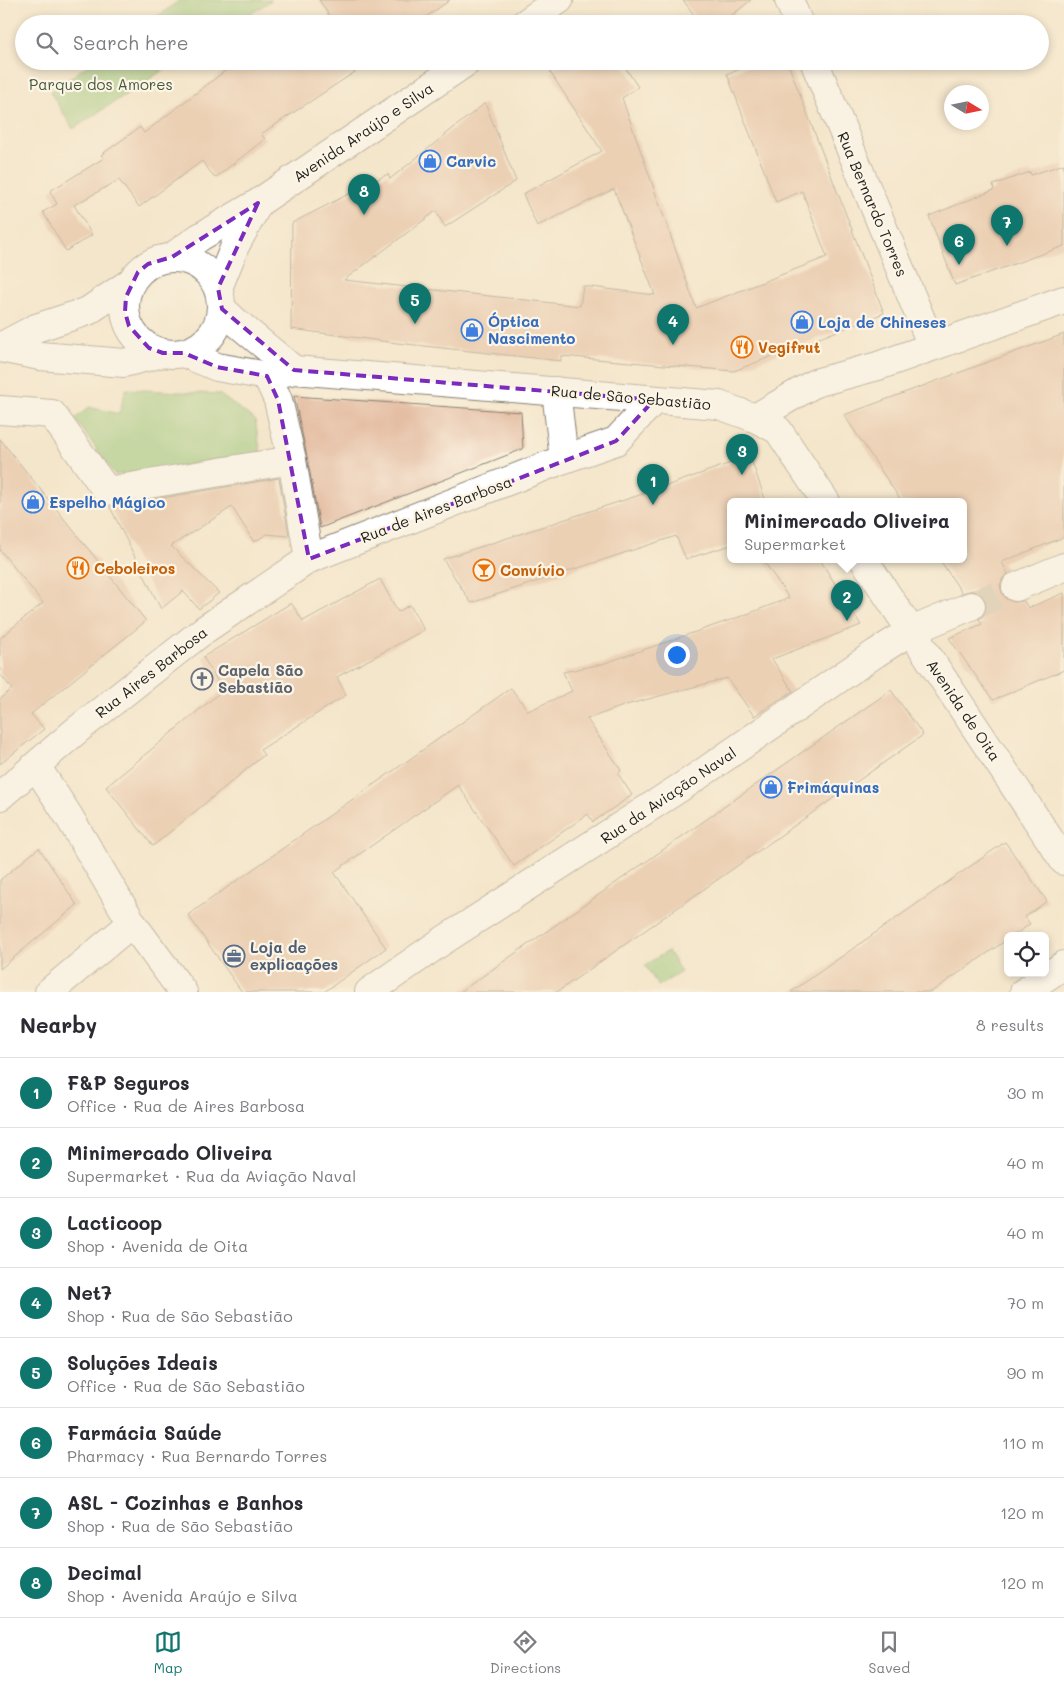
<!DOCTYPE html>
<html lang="en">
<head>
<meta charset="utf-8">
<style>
  :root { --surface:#fff; --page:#f7f7f7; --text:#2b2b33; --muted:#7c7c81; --line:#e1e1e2; --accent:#0f766e }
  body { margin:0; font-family:Mali,sans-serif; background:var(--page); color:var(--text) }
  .controls { position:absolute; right:15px; bottom:15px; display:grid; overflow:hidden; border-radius:8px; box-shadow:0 2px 8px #0003 }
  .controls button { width:45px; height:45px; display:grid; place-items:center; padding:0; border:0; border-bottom:1px solid var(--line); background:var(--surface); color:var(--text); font:25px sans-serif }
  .compass { position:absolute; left:944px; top:85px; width:45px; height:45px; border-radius:50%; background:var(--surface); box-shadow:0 2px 8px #0003; rotate:100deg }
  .you { position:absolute; left:676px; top:654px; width:18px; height:18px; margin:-12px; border:4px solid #fff; border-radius:50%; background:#1a73e8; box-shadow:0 0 0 8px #1a73e833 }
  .badge { display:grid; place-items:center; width:32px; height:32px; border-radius:50%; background:var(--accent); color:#fff; font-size:16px; font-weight:700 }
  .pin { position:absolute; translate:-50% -41px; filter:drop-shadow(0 1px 2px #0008) }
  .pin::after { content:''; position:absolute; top:26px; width:18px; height:15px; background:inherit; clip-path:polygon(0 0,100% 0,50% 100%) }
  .popup { position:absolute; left:727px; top:498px; width:240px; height:65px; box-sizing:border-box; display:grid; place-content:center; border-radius:8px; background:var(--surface); filter:drop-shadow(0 1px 4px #0005); font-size:16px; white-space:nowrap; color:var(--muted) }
  .popup b { font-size:19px; color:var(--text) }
  .popup::after { content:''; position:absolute; left:50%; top:100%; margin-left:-10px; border:10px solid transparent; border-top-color:var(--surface) }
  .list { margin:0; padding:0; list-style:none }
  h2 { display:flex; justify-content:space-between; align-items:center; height:65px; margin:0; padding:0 20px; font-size:21px }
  h2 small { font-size:16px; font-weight:400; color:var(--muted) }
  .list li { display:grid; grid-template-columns:32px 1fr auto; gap:15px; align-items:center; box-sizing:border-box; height:70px; padding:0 20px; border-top:1px solid var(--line) }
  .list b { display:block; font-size:19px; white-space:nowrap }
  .list p { margin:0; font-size:16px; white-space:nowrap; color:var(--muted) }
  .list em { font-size:16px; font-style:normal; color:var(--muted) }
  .icon { flex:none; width:28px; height:28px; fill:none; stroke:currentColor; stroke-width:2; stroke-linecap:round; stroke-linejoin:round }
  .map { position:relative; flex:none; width:1064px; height:992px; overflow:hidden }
  .search { position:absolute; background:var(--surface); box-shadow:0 2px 8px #0003; left:15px; right:15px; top:15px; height:55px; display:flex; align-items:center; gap:12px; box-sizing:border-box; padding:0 18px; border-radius:28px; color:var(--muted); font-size:19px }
  .sheet { height:625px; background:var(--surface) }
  nav { display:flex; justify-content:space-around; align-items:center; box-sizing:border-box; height:70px; border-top:1px solid var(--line); background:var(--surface); font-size:14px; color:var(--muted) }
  nav a { display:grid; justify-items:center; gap:2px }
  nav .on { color:var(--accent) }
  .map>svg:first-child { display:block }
</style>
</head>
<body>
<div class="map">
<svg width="1064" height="992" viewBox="0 0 1064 992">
  <rect width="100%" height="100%" fill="#fcf5e5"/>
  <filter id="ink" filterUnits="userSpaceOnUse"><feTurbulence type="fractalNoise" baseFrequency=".02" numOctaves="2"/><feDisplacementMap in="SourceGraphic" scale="10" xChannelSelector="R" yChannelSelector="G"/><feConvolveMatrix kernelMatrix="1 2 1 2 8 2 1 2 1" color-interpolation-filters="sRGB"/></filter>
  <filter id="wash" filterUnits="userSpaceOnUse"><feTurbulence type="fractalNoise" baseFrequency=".0096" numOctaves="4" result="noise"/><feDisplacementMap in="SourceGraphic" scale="20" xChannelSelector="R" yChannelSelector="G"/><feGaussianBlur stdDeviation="1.12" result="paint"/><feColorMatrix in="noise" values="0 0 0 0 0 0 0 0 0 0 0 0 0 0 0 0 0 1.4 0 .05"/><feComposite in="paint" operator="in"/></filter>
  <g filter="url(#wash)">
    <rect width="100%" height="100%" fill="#f4e6cb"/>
    <g fill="#91c677" stroke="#56714a">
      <polygon points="180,0 272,0 235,24 147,24"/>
      <polygon points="94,61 177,61 73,129 50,92"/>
      <polygon points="126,389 219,394 255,420 261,454 115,475 75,419 89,407 119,414"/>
      <polygon points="668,951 681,972 658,986 645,965"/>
    </g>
    <g id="blocks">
      <g fill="#e1b69a">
        <polygon points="319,0 450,0 416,24 335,24"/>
        <polygon points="683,0 751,0 721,24 701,24"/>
        <polygon points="238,61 377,61 366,69 364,66 261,134 265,139 215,178 202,161 139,207 119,180 74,205 92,235 66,251 43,212 57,204 50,191 104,158 101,155 140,127 144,133"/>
        <polygon points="566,61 621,61 638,87 622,98 696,308 827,257 802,191 776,202 727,74 760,61 787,61 884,313 734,371 561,356 561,361 397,343 291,329 292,223 388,174 390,179 485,103 516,181 445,227 436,211 344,280 580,306 583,286 655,295 614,189 537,226 523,194 602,151 550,72"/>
        <polygon points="1064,164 1064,246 955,285 929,216 994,190 993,185 1030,172 1031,175"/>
        <polygon points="1064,334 1064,537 1002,562 1008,574 1003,578 1000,585 1002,593 1006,599 1014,602 1024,601 1028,608 1064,593 1064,670 993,700 949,638 982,624 979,619 984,615 986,608 985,600 980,593 973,590 962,593 940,560 963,560 963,502 902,502 844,415"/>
        <polygon points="294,396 521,412 523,449 320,528 307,457"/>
        <polygon points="0,439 146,621 31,714 44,729 0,764 0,699 12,689 0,674 0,638 43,603 0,550"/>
        <polygon points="750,456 766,502 731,502 731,545 686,559 676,536 471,603 443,559 655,490"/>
        <polygon points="279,478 289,536 267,534 254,542 232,507 171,546 219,593 199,609 183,591 161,609 110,507"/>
        <polygon points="763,560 820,560 861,625 772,659 793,691 754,716 727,678 626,705 587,719 621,770 618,774 632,795 593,822 588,814 514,866 458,785 334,872 386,948 324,992 242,992 188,915 511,688 528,711 572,691 563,672 602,664 742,616 789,598"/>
        <polygon points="380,579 398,612 410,605 424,630 337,677 346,695 260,750 264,755 153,846 106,787 223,690 203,657 291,603 303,621"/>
        <polygon points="891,690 923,735 747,859 557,992 460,992"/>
        <polygon points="1005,842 1047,901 1025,917 1030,924 1013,936 1008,936 1008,939 931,992 791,992"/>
        <polygon points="39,848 77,905 0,969 0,880"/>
      </g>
    </g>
  </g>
  <g filter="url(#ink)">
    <use href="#blocks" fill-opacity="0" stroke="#888174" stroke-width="1"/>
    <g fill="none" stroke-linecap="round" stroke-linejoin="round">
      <polyline stroke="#c9bea8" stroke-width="28" stroke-dasharray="28 14" stroke-linecap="butt" points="971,606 1016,587"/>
      <g stroke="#888174" stroke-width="30">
        <g id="minor">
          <polyline points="789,0 799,24"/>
          <polyline points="814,61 932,346"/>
          <polyline points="222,309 236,322 294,370"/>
          <polyline points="184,353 217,367 267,376 294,370 719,405 755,418 778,430 826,502"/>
          <polyline points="267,376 278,400 292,460 309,559"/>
          <polyline points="556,391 564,459"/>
          <polyline points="0,410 52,414 107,491 292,460"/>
          <polyline points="755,418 815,383 878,366 1064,300"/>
          <polyline points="864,560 1064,861"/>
          <polyline points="1016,587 1064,567"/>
          <polyline points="36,766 68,815 132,923 183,992"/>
          <polyline points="0,796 77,730 204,630 309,559 564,459 616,441 654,400"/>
          <polyline points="49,992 132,923"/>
          <polyline points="369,992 441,942 692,780 876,653 911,631 971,606"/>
          <polyline points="1024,992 1064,965"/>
        </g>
      </g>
      <g stroke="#888174" stroke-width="30">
        <g id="tertiary">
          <polyline points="524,24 559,0"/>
          <polyline points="172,257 200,237 258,203 468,61"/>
          <circle cx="173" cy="306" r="48"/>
          <polyline points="218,288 235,246 258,204"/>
          <polyline points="0,347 36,328 88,311 131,282"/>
          <polyline points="0,348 40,356 124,363 163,353"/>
        </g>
      </g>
      <use href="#minor" stroke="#fff" stroke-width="28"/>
      <use href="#tertiary" stroke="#fff" stroke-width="28"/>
    </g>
  </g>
  <path d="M0 0H1064V992H0ZM258 203 218 288 222 309 294 370 654 400 616 441 309 559 278 400 267 376 217 367 184 353H163L149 348 129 326 125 312 126 297 138 272 148 264 172 257Z" fill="#f4e6cb" fill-opacity=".55" fill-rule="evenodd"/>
  <path fill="none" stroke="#7b2cbf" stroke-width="4" stroke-dasharray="10 6" stroke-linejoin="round" d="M258 203 218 288 222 309 294 370 654 400 616 441 309 559 278 400 267 376 217 367 184 353H163L149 348 129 326 125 312 126 297 138 272 148 264 172 257Z"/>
  <defs>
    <g id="shop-ring" transform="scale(1.125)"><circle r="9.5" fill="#fcf5e5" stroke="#3f7fe0" stroke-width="1.5"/><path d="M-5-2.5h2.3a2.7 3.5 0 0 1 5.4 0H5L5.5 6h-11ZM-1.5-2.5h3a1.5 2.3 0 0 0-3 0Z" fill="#3f7fe0"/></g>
    <g id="restaurant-ring" transform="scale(1.125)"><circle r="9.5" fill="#fcf5e5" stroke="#e8710a" stroke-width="1.5"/><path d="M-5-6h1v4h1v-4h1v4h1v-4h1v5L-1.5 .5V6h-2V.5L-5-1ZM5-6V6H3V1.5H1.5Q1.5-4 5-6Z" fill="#e8710a"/></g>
    <g id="bar-ring" transform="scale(1.125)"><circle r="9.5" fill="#fcf5e5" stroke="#e8710a" stroke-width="1.5"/><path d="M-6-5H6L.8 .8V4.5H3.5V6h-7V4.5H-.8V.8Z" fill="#e8710a"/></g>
    <g id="church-ring" transform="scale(1.125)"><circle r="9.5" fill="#fcf5e5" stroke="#6b7280" stroke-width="1.5"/><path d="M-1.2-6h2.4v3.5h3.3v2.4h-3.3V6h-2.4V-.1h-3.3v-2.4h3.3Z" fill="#6b7280"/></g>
    <g id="office-ring" transform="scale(1.125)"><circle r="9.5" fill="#fcf5e5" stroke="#5c6f8a" stroke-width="1.5"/><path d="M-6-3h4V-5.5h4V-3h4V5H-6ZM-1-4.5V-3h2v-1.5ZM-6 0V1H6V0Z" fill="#5c6f8a"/></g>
  </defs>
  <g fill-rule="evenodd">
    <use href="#shop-ring" x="430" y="161"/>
    <use href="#shop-ring" x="802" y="322"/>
    <use href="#shop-ring" x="472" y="330"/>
    <use href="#restaurant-ring" x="742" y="347"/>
    <use href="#shop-ring" x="33" y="502"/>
    <use href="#restaurant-ring" x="78" y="568"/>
    <use href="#bar-ring" x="484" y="570"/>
    <use href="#church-ring" x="202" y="679"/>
    <use href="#shop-ring" x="771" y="787"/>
    <use href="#office-ring" x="234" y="956"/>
  </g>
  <g text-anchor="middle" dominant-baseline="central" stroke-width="4.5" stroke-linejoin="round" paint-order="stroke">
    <g font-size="15" fill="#45583c" stroke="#fcf5e5">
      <text x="101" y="84">Parque dos Amores</text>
    </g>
    <g font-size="15" fill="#1c1c1c" stroke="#fcf5e5">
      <text transform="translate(363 132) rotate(-34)">Avenida Araújo e Silva</text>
      <text transform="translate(873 204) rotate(67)">Rua Bernardo Torres</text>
      <text transform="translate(631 397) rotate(5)">Rua de São Sebastião</text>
      <text transform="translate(436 509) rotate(-21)">Rua de Aires Barbosa</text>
      <text transform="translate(151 672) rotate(-38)">Rua Aires Barbosa</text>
      <text transform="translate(964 710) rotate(56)">Avenida de Oita</text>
      <text transform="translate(668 795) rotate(-34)">Rua da Aviação Naval</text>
    </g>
    <g font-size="15" font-weight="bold" fill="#366cbe" stroke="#fcf5e5" text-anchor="start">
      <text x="446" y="161">Carvic</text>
      <text x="488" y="321">Óptica<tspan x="488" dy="17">Nascimento</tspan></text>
      <text x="818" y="322">Loja de Chineses</text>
      <text x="49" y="502">Espelho Mágico</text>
      <text x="787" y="787">Frimáquinas</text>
    </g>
    <g font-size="15" font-weight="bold" fill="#c56008" stroke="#fcf5e5" text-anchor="start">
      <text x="758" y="347">Vegifrut</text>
      <text x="94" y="568">Ceboleiros</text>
      <text x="500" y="570">Convívio</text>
    </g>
    <g font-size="15" font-weight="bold" fill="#5b616d" stroke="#fcf5e5" text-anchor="start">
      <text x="218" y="670">Capela São<tspan x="218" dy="17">Sebastião</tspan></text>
    </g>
    <g font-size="15" font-weight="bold" fill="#4e5e75" stroke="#fcf5e5" text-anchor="start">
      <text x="250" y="947">Loja de<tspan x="250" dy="17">explicações</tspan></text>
    </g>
  </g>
</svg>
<div class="controls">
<button><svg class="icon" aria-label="locate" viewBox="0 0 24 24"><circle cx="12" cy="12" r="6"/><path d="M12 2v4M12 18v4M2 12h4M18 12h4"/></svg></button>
</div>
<svg class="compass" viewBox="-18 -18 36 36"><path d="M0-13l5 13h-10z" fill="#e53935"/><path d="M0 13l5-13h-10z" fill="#7c7c81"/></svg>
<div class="you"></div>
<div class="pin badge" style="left:653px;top:505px">1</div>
<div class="pin badge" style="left:847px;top:621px">2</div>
<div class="popup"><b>Minimercado Oliveira</b>Supermarket</div>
<div class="pin badge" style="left:742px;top:475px">3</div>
<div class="pin badge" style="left:673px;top:345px">4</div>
<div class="pin badge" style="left:415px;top:324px">5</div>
<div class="pin badge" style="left:959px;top:265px">6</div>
<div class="pin badge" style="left:1007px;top:246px">7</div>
<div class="pin badge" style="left:364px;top:215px">8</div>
<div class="search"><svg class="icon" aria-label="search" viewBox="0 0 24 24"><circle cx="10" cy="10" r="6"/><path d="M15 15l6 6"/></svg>Search here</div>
</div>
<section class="sheet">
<h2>Nearby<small>8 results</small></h2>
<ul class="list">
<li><span class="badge">1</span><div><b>F&amp;P Seguros</b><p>Office · Rua de Aires Barbosa</p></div><em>30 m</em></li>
<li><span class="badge">2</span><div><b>Minimercado Oliveira</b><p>Supermarket · Rua da Aviação Naval</p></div><em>40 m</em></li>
<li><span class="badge">3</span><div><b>Lacticoop</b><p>Shop · Avenida de Oita</p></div><em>40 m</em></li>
<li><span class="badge">4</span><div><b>Net7</b><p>Shop · Rua de São Sebastião</p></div><em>70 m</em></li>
<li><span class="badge">5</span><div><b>Soluções Ideais</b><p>Office · Rua de São Sebastião</p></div><em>90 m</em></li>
<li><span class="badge">6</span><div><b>Farmácia Saúde</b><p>Pharmacy · Rua Bernardo Torres</p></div><em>110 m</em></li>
<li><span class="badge">7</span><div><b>ASL - Cozinhas e Banhos</b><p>Shop · Rua de São Sebastião</p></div><em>120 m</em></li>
<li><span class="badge">8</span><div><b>Decimal</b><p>Shop · Avenida Araújo e Silva</p></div><em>120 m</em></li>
</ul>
</section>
<nav>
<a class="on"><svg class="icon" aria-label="map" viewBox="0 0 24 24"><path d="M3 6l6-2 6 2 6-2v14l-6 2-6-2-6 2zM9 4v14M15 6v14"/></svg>Map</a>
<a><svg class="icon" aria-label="directions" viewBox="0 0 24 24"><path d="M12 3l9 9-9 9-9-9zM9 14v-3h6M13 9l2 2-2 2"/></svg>Directions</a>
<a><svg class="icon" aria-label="saved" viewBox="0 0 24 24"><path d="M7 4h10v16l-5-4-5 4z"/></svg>Saved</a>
</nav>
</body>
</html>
